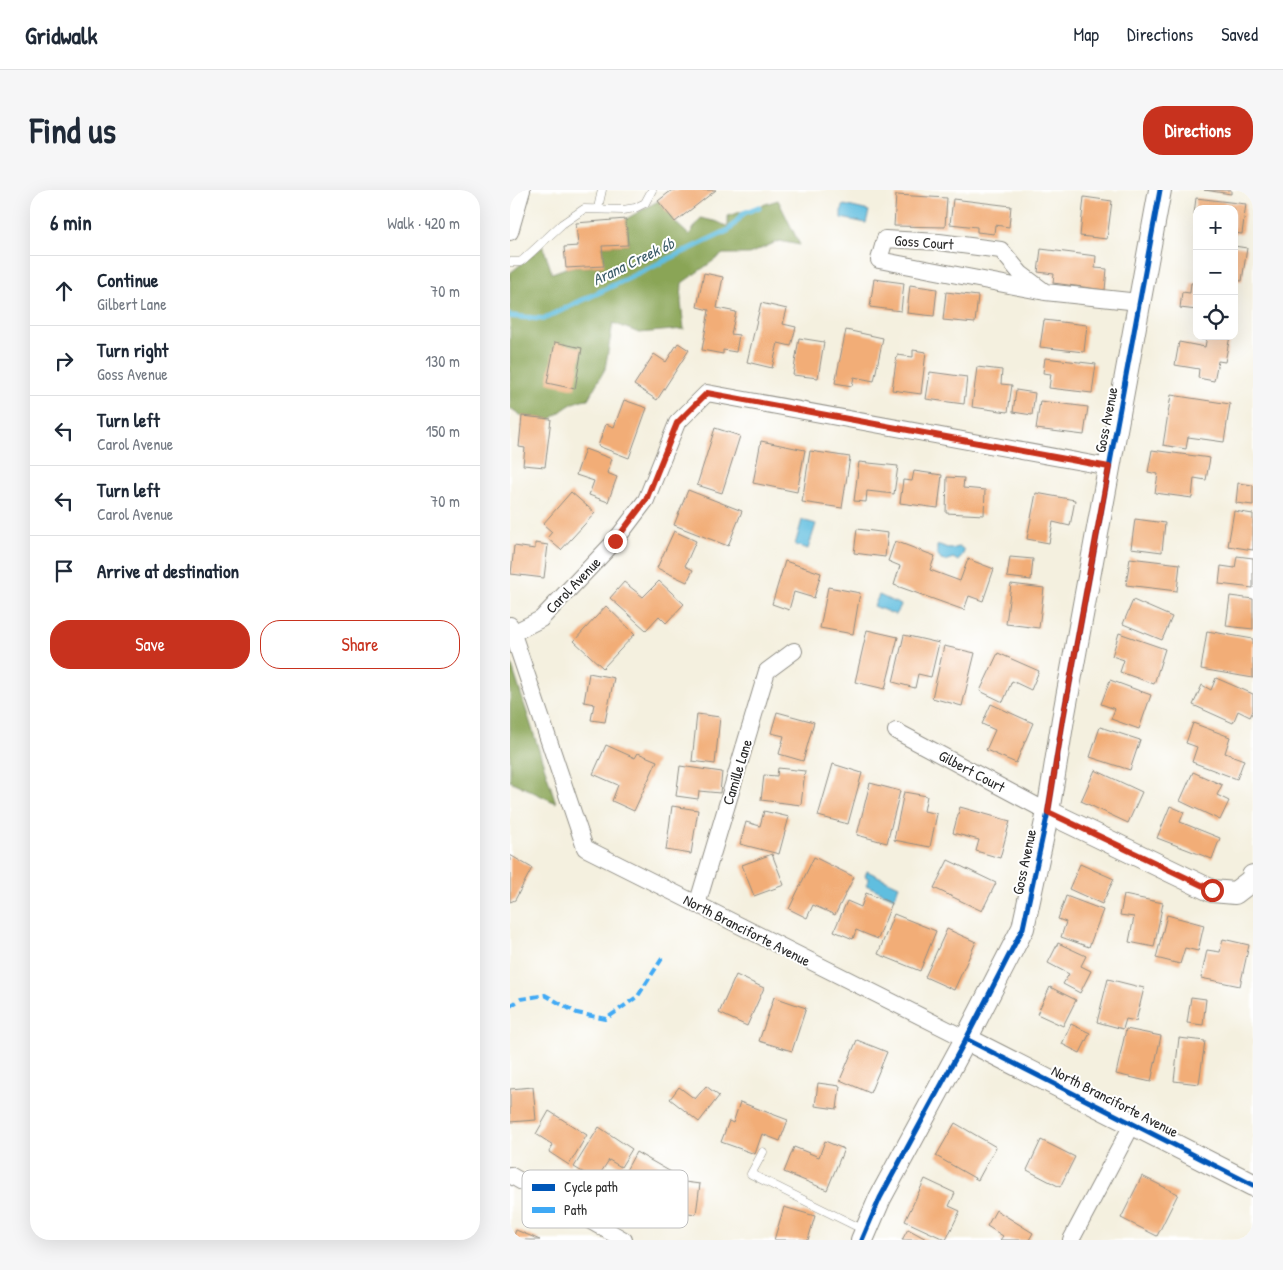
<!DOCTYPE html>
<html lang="en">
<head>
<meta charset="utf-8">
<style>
  :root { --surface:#fff; --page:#f6f6f7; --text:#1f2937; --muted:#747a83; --line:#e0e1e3; --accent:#c8321e }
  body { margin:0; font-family:"Patrick Hand",sans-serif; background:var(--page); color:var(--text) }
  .controls { position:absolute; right:15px; top:15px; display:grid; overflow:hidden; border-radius:10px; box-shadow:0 5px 20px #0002 }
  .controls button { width:45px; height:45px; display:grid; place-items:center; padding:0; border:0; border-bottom:1px solid var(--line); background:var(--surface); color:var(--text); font:25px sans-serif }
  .stop { position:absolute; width:15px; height:15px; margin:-11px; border:4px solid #c8321e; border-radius:50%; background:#fff }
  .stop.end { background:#c8321e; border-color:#fff; box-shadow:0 1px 5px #0008 }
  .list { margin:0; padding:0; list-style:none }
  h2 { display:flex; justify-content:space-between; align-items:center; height:65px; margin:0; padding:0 20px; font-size:21px }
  h2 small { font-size:16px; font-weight:400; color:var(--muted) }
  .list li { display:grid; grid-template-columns:32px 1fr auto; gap:15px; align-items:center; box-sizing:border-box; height:70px; padding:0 20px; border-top:1px solid var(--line) }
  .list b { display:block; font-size:19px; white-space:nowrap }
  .list p { margin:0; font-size:16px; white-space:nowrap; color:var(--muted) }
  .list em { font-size:16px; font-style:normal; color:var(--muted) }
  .actions { display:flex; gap:10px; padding:15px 20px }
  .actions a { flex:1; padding:11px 0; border:1px solid var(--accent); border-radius:20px; text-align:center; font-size:18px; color:var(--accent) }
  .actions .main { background:var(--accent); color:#fff }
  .icon { flex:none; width:28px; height:28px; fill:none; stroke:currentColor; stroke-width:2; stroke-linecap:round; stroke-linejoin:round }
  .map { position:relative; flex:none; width:743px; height:1050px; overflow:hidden; border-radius:20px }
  header { display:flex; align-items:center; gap:30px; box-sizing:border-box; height:70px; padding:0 25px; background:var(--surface); border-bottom:1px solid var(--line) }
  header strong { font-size:24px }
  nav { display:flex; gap:28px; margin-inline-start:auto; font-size:18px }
  .intro { display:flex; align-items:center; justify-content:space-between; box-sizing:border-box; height:120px; padding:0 30px }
  h1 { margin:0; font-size:35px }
  .button { padding:12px 22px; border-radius:20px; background:var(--accent); color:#fff; font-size:18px; font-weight:700 }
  main { display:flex; gap:30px; padding:0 30px }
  aside { flex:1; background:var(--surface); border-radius:20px; box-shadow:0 5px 20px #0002 }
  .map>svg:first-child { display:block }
</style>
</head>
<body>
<header>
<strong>Gridwalk</strong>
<nav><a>Map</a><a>Directions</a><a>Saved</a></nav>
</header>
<div class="intro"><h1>Find us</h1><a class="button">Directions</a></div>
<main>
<aside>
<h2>6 min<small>Walk · 420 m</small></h2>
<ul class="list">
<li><svg class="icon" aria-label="ahead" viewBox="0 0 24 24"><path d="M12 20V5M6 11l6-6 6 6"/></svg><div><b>Continue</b><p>Gilbert Lane</p></div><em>70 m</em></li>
<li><svg class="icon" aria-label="right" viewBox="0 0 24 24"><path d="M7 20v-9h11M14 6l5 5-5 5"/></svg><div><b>Turn right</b><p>Goss Avenue</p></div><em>130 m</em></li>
<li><svg class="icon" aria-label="left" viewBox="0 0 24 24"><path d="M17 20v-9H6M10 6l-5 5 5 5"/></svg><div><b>Turn left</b><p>Carol Avenue</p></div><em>150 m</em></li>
<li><svg class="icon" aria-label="left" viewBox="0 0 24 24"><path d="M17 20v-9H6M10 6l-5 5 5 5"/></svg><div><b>Turn left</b><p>Carol Avenue</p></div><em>70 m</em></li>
<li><svg class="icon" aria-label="arrive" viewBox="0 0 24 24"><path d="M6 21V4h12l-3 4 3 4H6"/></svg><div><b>Arrive at destination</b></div></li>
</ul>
<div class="actions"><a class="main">Save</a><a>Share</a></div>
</aside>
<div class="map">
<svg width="743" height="1050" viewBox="0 0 743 1050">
  <rect width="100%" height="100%" fill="#fff"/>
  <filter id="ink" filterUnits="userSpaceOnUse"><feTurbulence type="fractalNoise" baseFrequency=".02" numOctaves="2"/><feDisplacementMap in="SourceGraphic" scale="10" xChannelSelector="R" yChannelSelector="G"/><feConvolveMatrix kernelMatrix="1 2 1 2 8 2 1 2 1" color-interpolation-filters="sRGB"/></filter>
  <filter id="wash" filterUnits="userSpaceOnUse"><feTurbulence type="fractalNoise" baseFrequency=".0096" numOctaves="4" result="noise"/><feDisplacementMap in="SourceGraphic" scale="20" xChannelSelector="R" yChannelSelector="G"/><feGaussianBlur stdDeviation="1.12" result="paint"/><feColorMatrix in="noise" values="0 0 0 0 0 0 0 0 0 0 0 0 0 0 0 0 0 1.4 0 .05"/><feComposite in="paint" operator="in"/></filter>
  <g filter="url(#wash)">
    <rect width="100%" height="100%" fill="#f4f0df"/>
    <g fill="#8aa557" stroke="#5a6841">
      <path d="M268 10 290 55 269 51 239 64H213L172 93 171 112 174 139 129 143 103 133 95 179 78 209C63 210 52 221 41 229L12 226 0 218V83L33 56 42 83 56 78 93 76 92 56 118 55 116 29 148 11 165 32 179 45 191 28 208 32 218 37V26Z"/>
      <polygon points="0,470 46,613 0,591"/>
    </g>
    <g fill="#61bedf" stroke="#467485">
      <polygon points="334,15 359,21 356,33 331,28 331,21"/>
      <polygon points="292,330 306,334 298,359 285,355"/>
      <path d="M430 355 440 359C446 359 449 354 454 360L453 364 448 371 443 368 435 371 431 370 427 363V356Z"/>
      <polygon points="369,405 391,415 386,425 364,416"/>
      <polygon points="357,681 389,696 384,708 356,695 359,689 355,686"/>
    </g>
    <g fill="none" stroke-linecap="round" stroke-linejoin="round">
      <polyline stroke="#61bedf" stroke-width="5.5" points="0,126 33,129 219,40 234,23 249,17"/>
    </g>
    <g id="blocks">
      <g fill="#f2ad77">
        <polygon points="162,0 206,0 165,32 148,11"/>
        <polygon points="694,0 721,0 721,4"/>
        <polygon points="386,5 437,8 435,37 384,36"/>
        <polygon points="574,7 602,11 597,49 570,46"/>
        <polygon points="686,8 736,14 732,44 724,43 724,19 687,19 687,24 684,24"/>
        <polygon points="443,9 501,16 499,37 485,35 484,44 467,42 467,37 440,34"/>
        <polygon points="116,29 118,55 92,56 94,76 56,78 54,57 68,56 66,33"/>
        <polygon points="724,56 737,58 732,91 724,90"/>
        <polygon points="531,59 586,66 585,78 597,79 595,100 543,93 544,84 528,82"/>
        <polygon points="194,83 213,87 207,118 226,122 221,144 229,145 226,162 213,160 213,164 192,160 199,120 187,117"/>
        <polygon points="364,89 394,93 391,121 360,117"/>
        <polygon points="681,93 687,93 687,120 670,118 672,102 680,103"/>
        <polygon points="400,95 427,99 424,126 397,123"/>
        <polygon points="436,102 468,106 465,133 433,130"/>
        <polygon points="251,113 277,119 273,134 286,137 281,156 268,153 262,178 237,172"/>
        <polygon points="534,130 577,135 574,162 530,157"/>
        <polygon points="336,140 373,148 364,191 344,187 342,196 325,193"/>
        <polygon points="697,146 720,146 715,172 708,171 704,191 688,188 689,179 665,175 669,152 695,157"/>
        <polygon points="289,148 314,152 308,188 283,185"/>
        <polygon points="45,152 72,158 65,199 37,193"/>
        <polygon points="168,153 179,160 147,210 124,195 144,164 156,172"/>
        <polygon points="403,160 416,162 411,204 382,200 387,165 403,167"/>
        <polygon points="535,168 586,174 582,203 539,198 541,184 533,183"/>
        <polygon points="467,177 492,180 491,194 502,195 498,222 462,217"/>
        <polygon points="420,182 457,187 454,214 416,209"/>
        <polygon points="506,200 525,203 522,225 503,222"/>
        <polygon points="661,205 720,214 714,252 678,247 676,259 653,255"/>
        <polygon points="114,210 137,218 119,268 88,256 96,234 104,237"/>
        <polygon points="530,211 578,217 574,245 526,239"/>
        <polygon points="12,226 41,229 35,277 13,275 15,258 9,257"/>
        <polygon points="205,238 230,246 212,303 187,295"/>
        <polygon points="251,251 295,260 287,302 243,293"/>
        <polygon points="75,259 102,269 97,283 107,287 98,312 79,305 84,291 66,285"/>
        <polygon points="642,260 700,268 696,290 684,288 682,308 645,303 648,284 638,282"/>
        <polygon points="300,261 340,267 332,318 292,312"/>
        <polygon points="349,272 388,276 384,304 357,301 356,312 344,311"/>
        <polygon points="404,281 432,285 428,318 390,313 393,290 402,291"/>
        <polygon points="437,287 454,288 453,298 475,300 474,325 436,323"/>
        <polygon points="728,293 743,295 743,315 726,313"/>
        <polygon points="178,300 232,321 218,356 164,335"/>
        <polygon points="61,302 85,323 51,360 37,348 42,342 33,334"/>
        <polygon points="526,303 565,310 560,336 543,332 539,353 517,349"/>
        <polygon points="724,321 743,324 743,360 718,356"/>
        <polygon points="625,329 655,333 652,362 621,358"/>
        <polygon points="347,339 378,343 375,367 344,363"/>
        <polygon points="164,341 186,351 175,376 183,380 177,392 147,378"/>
        <polygon points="385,351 425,366 420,380 450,391 458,369 484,379 473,411 459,406 454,420 384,395 390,376 378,371"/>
        <polygon points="25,353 38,355 34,388 1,384 4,356 25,359"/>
        <polygon points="727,366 743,368 743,398 709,394 711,376 725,378"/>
        <polygon points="500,367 523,369 521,390 497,387"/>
        <polygon points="620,368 670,374 667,401 616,395"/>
        <polygon points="275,371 311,383 304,408 284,402 279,420 262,414"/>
        <polygon points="149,391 174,414 156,433 149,426 136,440 100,408 114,392 133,407"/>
        <polygon points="501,394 534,398 529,438 496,434"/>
        <polygon points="318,397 350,403 343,444 310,438"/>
        <polygon points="720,406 743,409 743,439 716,436"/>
        <polygon points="623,410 662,427 652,450 613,434"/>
        <polygon points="96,416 125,444 93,478 64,451"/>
        <polygon points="357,440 388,447 375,499 345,492"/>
        <polygon points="697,441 743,449 743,488 691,479"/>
        <polygon points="609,443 655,459 644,494 610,482 614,470 602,466"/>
        <polygon points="394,445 429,453 421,487 408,484 405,498 383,492"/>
        <polygon points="434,456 465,463 452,516 422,508"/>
        <polygon points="488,463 529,481 521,500 502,491 493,512 470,501"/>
        <polygon points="79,483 104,488 95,532 81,530 84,514 74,512"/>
        <polygon points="706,488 743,504 743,521 740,527 728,521 723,533 683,515 692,495 701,500"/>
        <polygon points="600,490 641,505 629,539 601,529 605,519 591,514"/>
        <polygon points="481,514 523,533 506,573 476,560 485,540 472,534"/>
        <polygon points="267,522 304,532 293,571 269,564 274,546 261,543"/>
        <polygon points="187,524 210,527 205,574 182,571"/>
        <polygon points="683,533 720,547 715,563 734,570 727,589 682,572 687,557 676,553"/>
        <polygon points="590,537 630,550 620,580 580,567"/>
        <polygon points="96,555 125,568 128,563 147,571 124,621 102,611 108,595 83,584"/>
        <polygon points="323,574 352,583 338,634 308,626"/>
        <polygon points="170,576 212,582 210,603 189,601 188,609 166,606"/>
        <polygon points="268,578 295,581 291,615 251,610 254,585 267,586"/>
        <polygon points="585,580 632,602 618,633 571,611"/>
        <polygon points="683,582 712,595 707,605 719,611 710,630 670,611"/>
        <polygon points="360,593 390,601 377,653 347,645"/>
        <polygon points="394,602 417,606 414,621 427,624 420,657 384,650"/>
        <polygon points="162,616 188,620 181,664 156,660"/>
        <polygon points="660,616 674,622 670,632 710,648 702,669 647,648"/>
        <polygon points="450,617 500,631 490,668 466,661 469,650 443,643"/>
        <polygon points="254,621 279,627 269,664 230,654 236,632 250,636"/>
        <polygon points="262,664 274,695 244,706 232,675"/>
        <polygon points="0,665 22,678 5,710 0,712"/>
        <polygon points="304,667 344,687 325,725 303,715 297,728 279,719"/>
        <polygon points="438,670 486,693 472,721 424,698"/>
        <polygon points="570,674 604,689 592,714 559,699"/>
        <polygon points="356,703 382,713 368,749 346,740 343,749 324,741 337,711 351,717"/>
        <polygon points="614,705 653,713 644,757 619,752 624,727 610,725"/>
        <polygon points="556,706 593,720 579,757 551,747 556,732 548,729"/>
        <polygon points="384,724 426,741 410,781 368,764"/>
        <polygon points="657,725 694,735 688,761 675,758 670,774 646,768"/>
        <polygon points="437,739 466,752 444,800 415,787"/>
        <polygon points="713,749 739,755 730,796 691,788 697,760 710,762"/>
        <polygon points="548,753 576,766 571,776 581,781 570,803 553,794 559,784 538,773"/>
        <polygon points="226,785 254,798 237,836 209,823"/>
        <polygon points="598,789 634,798 626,831 616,829 613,839 587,832"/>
        <polygon points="540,797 566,810 553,836 527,824"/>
        <polygon points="264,807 296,818 282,861 249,851"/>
        <polygon points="681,807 696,809 693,835 677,833"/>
        <polygon points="561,834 580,843 570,863 552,854"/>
        <polygon points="616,839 651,846 641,892 606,884"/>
        <polygon points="669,848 695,851 689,894 664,891"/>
        <polygon points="347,850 377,862 360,903 330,890"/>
        <polygon points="308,893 330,896 327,919 305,916"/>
        <polygon points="196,896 209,906 189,932 160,909 169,897 185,909"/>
        <polygon points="23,897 26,930 0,932 0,899"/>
        <polygon points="230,912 278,930 270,951 252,944 245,964 211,952 219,931 223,933"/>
        <polygon points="39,921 77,945 59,975 39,962 43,955 26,944"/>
        <polygon points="445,933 486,957 468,990 426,966"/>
        <polygon points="89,937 122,959 111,977 99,970 86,990 64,977"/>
        <polygon points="531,950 565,967 550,997 517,980"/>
        <polygon points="315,951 334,959 317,1000 274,982 284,957 309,967"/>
        <polygon points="126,962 161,982 140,1020 120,1008 128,995 113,986"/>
        <polygon points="632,986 668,1004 647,1046 611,1028"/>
        <polygon points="415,989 445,1003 439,1016 450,1021 436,1050 395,1031"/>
        <polygon points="159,990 190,994 186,1024 155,1020"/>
        <polygon points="274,1017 305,1026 298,1050 264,1050"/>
        <polygon points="486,1020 523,1043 519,1050 490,1050 493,1046 477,1036"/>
        <polygon points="398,1039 418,1050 392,1050"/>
        <polygon points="6,1040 30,1050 2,1050"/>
      </g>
    </g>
  </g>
  <g filter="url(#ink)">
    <use href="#blocks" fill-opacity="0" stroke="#908e85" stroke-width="1"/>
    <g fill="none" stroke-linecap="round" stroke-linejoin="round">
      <g stroke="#908e85" stroke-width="9">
        <g id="lane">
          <polyline points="88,18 92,0"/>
          <polyline points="0,72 10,72 14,69 52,34 74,19 113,20 125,18 135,13 142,0"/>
          <polyline points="253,962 241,984 354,1040"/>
        </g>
      </g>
      <g stroke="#908e85" stroke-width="18">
        <g id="street">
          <polyline points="0,42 12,0"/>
          <polyline points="535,102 511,84 491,60 429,52 375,49 369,70 535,102 629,112"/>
          <polyline points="0,435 75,658 456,849"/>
          <polyline points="3,443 31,429 105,351 136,310 167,233 197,203 599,277"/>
          <polyline points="386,541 538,622"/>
          <polyline points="187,715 257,481 284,461"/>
          <polyline points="0,985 114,1050"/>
          <polyline points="561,1050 623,933"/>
        </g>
      </g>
      <g stroke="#908e85" stroke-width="24">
        <g id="secondary">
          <polyline points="538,622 702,701 725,703 742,690 743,686"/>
          <polyline points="456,849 743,995"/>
          <polyline points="352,1050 370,1008 456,849 513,738 538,622 553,529 650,0"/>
        </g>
      </g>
      <use href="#lane" stroke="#fff" stroke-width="8"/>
      <use href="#street" stroke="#fff" stroke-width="16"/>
      <use href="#secondary" stroke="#fff" stroke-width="22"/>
      <polyline stroke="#3fa9f5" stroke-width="4" stroke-dasharray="8 4" stroke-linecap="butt" points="0,816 11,809 35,805 67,823 96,829 128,806 153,767"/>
      <g stroke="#fff" stroke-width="8">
        <g id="cycleway">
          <polyline points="456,849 743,995"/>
          <polyline points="352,1050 370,1008 456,849 513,738 538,622 553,529 650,0"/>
        </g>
      </g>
      <use href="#cycleway" stroke="#0057b8" stroke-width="5"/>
    </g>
  </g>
  <g fill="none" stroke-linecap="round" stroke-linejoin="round" filter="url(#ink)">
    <polyline stroke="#c8321e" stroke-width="6" points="105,351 136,310 167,233 197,203 599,277 553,529 538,622 702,700"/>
  </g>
  <g text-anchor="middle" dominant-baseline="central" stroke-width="4" stroke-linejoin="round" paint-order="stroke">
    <g font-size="15" fill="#2b2b2b" stroke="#fff">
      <text transform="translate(414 52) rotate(4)">Goss Court</text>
      <text transform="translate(596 230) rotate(-79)">Goss Avenue</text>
      <text transform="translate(63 395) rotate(-46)">Carol Avenue</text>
      <text transform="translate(462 581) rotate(28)">Gilbert Court</text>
      <text transform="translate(227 582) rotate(-73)">Camille Lane</text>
      <text transform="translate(514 672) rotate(-78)">Goss Avenue</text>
      <text transform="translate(237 740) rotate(27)">North Branciforte Avenue</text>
      <text transform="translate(605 911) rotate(27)">North Branciforte Avenue</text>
    </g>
    <g font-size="16" font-style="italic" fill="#3e5e6a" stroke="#fff">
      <text transform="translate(123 71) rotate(-26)">Arana Creek 6b</text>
    </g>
  </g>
  <rect x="12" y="980" width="166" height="58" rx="8" fill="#fff" stroke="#bfbfbf" stroke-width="1"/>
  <rect x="22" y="994" width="23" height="7" fill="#0057b8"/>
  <rect x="22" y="1017" width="23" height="6" fill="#3fa9f5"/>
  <g font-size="14" fill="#2b2b2b">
    <text x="54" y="1002">Cycle path</text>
    <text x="54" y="1025">Path</text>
  </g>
</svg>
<div class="controls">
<button>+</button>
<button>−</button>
<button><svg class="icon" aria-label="locate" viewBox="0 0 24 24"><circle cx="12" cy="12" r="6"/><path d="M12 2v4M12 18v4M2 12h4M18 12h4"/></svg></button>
</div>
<div class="stop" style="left:702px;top:700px"></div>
<div class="stop end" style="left:105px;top:351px"></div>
</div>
</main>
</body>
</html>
